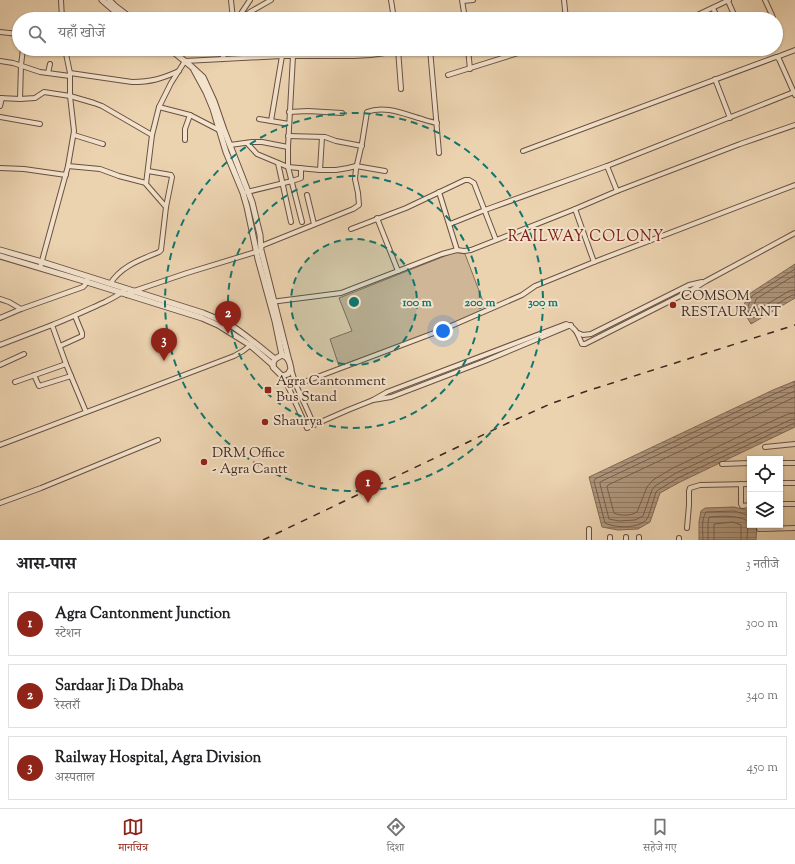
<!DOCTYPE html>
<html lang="hi">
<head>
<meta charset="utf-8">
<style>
  :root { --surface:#fff; --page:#f2f2f2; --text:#202124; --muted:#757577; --line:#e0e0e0; --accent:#8f2418 }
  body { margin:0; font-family:"Sorts Mill Goudy","Noto Serif Devanagari",serif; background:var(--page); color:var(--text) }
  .controls { position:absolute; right:12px; bottom:12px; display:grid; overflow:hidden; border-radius:0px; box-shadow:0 1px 3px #0004 }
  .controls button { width:36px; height:36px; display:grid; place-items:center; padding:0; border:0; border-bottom:1px solid var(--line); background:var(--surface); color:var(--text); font:20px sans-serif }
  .you { position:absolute; left:443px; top:331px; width:14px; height:14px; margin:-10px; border:3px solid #fff; border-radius:50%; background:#1a73e8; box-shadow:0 0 0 6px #1a73e833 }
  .badge { display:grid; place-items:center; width:26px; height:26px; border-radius:50%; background:var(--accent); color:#fff; font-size:13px; font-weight:700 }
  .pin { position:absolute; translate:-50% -33px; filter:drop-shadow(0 1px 2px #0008) }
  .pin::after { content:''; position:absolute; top:21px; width:14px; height:12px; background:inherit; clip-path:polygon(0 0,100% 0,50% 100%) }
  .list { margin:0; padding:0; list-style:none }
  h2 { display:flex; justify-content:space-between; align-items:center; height:52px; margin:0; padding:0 16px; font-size:17px }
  h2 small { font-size:13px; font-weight:400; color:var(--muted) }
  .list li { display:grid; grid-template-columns:26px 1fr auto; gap:12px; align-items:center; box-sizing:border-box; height:64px; margin:0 8px 8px; padding:0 8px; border:1px solid var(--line); border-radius:0px }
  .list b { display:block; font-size:15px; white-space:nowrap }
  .list p { margin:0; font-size:13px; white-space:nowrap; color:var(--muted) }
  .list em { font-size:13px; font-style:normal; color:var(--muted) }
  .icon { flex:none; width:22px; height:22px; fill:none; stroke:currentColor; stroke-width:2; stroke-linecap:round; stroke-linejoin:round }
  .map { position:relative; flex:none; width:795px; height:540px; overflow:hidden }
  .search { position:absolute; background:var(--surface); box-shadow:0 1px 3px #0004; left:12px; right:12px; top:12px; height:44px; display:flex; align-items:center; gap:10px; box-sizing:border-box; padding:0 14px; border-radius:22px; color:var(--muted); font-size:15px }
  .sheet { height:268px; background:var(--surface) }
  nav { display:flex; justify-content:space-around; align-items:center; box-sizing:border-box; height:56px; border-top:1px solid var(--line); background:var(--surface); font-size:11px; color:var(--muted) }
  nav a { display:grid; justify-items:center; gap:2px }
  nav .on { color:var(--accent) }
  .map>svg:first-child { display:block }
</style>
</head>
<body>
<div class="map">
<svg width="795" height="540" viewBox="0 0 795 540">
  <defs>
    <pattern id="water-rules" width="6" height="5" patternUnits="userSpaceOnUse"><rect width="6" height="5" fill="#b0987e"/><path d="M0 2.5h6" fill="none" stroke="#907c67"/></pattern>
  </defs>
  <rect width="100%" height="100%" fill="#ecd3b0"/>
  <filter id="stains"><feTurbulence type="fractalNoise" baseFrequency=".005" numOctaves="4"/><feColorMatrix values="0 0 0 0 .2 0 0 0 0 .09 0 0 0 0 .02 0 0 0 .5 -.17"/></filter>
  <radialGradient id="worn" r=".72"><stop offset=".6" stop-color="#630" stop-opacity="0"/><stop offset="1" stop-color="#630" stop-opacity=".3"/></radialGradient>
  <polygon fill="#ceb697" stroke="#866e5a" points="455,252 465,254 486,309 436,331 339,366 330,339 352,331 339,298"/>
  <g fill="url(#water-rules)" stroke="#826a58">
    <polygon points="795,264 795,298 751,324 742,309 749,294"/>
    <polygon points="795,381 795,427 680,482 660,493 650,522 638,529 618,530 602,527 589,477 773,390"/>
    <polygon points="734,507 746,510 750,512 750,525 757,525 756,540 699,540 699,522 701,511 705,508"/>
  </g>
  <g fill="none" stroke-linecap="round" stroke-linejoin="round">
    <g stroke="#765f4e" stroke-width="1">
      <polyline points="795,269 752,296 747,309 752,317 754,318 792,295 795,295"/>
      <polyline points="795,275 756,299 753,309 754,311 756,311 789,291 795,290"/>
      <path d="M795 385 774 394 595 479 594 481 605 523C615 528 639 529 647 519 649 516 654 498 656 492L658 490 678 478 792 424H795"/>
      <polyline points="795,391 776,399 600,482 600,484 609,519 619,521 635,520 643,516 652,490 655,486 676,473 790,420 795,419"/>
      <path d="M795 397 608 485 607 487 614 513C620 516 631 516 637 512L647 487 653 480 673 468 759 427 788 414 795 413"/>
      <path d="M703 540C703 531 701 520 706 512L734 511 750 516"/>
      <path d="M708 540V523L709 517C722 516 736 515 748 521L747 540"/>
      <polyline points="714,540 714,524 733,522 741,525 741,540"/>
    </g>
    <g stroke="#695142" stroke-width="6">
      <g id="minor">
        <polyline points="61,0 62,19"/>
        <polyline points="231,0 233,19"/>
        <polyline points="391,0 394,19"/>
        <polyline points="462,0 465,19"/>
        <polyline points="564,0 566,19"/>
        <polyline points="765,0 772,15 773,18 772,19"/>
        <polyline points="463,1 473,0"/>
        <polyline points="728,1 736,19"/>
        <polyline points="713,8 718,19"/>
        <polyline points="238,19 242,12 250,0"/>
        <polyline points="241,19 250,12 271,0"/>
        <polyline points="689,19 729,0"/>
        <polyline points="0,32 19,34"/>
        <polyline points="398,49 401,89"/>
        <polyline points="430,49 439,153"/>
        <polyline points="468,49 470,69"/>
        <polyline points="696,49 699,52 707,49"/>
        <polyline points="293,56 288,147 288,167 302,222"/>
        <polyline points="777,57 795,50"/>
        <polyline points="222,59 227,49"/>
        <polyline points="0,61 13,63 40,72 70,76"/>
        <polyline points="48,73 50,64"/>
        <path d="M70 73 132 82C151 82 161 79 179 71"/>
        <polyline points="448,75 531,49"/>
        <polyline points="715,79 730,118"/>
        <polyline points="0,98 20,99 35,98 44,92 70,96 94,103 102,106 152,135"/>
        <polyline points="20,99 21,65 23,49"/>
        <polyline points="0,106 2,98"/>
        <polyline points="159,107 190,115 219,130 221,130"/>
        <polyline points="289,112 308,111 342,113"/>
        <polyline points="0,117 40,124"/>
        <polyline points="259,119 289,124"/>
        <polyline points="271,121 282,56"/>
        <polyline points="74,135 103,144"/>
        <polyline points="288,136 325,137 336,141 362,146"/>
        <polyline points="185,140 185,129 190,115"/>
        <polyline points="247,143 257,154 288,167 320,170 336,170 348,168 356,166 385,171"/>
        <polyline points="230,145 252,142 262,142 288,147"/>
        <polyline points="523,151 776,57 777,57 779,59 795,95"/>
        <polyline points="278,163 291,222"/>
        <polyline points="68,166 100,169 119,176 146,183"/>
        <polyline points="607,166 617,191"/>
        <polyline points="0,168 24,169 66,175"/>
        <polyline points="320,170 322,137"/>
        <polyline points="247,192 292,181 301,178 301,168"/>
        <polyline points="439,192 457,250"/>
        <polyline points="307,195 314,224"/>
        <polyline points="166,207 146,184 152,135 159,107 171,83 185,61 282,56 354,56 371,55 413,49"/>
        <polyline points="575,209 594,262"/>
        <polyline points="377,218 398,271"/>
        <polyline points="450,224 485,210 607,166 794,92"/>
        <polyline points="351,229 406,208 465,180 469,180 474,183 496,240"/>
        <path d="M261 246 353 209 359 205 358 193 355 179 356 169 362 143 367 112C385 105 404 114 422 119 427 121 432 122 437 123"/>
        <polyline points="40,268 68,166 74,131 70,96 70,73 65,49"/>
        <path d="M110 284C121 266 140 260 159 252L161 250 166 207 172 177 171 175 148 171"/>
        <polyline points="127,295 134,291 187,273 259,251"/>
        <polyline points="0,299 9,302 21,309"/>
        <polyline points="271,302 341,293 442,254 457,250 464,251 471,250 575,209 617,191 740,144 795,125"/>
        <polyline points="0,318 21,309 83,287 85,285 88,277"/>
        <path d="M52 325C70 318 87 310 105 302 112 298 120 295 126 289"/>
        <polyline points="578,333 583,335 591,334 689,285 702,282"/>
        <polyline points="0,345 52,325 66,364 86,412"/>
        <polyline points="60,346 82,336 82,333 75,316"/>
        <polyline points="0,365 24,354"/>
        <polyline points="291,369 296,385 314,425"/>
        <polyline points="34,375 39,386 71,376"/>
        <polyline points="281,375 286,382 307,428 348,410 373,400 391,397 485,361 571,325"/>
        <polyline points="15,382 66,364"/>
        <polyline points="296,385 442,330 522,295 535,286 594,262 795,185"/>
        <path d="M373 400 387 392 566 324C576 327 578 335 582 344H585L690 291 706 281 795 233"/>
        <polyline points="0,445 234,356 243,351 252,344"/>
        <polyline points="765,447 795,444"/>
        <polyline points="780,463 795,463"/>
        <polyline points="722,464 750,463"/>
        <polyline points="780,483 795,483"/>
        <polyline points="741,484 741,504 742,506 750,505"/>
        <polyline points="0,503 41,488 158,440"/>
        <polyline points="780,504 795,504"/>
        <polyline points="687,528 689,505 689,491 690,488 700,485 750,484"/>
        <polyline points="589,529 589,540"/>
        <polyline points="759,529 795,528"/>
        <polyline points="626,537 626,540"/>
        <polyline points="639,537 639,540"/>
        <polyline points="610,540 610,537"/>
        <polyline points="679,540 679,538"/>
      </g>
    </g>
    <g stroke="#695142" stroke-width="7">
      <g id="tertiary">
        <polyline points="102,0 124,19"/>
        <polyline points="109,0 115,6 132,19"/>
        <polyline points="170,49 192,67 203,77 214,101 224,130 252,202 260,235 261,250 289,361"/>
        <polyline points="194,70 206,92 213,109 226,152 243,193 247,207 258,259 275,321 282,355"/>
        <path d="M0 250 42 262 203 313C213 317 223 321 232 326 247 336 261 348 275 359"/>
        <polyline points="0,256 87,282 202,318 218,325 250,345 273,365"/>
        <path d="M282 355C289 357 290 363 291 369L288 374 282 376 273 367V363L275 359Z"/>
      </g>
    </g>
    <use href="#minor" stroke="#f3e2cc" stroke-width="4"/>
    <use href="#tertiary" stroke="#f3e2cc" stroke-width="5"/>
    <polyline stroke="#3d261e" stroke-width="1.5" stroke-dasharray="7 7" stroke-linecap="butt" points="263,540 508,423 550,404 587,391 795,325"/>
  </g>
  <circle cx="354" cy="302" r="63" fill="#0f766e" fill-opacity=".12"/>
  <g fill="none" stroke="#0f766e" stroke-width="2" stroke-dasharray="7 5">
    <circle cx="354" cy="302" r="63"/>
    <circle cx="354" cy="302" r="126"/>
    <circle cx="354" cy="302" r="189"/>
  </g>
  <g fill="#8f2418" stroke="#f3e2cc" stroke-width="1.5">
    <circle cx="673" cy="305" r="4"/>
    <rect x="264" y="386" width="8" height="8" rx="2"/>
    <circle cx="265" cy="422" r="4"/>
    <circle cx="204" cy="462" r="4"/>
  </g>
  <g text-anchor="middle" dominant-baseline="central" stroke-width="4" stroke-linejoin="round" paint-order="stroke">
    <g font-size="14" fill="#3d261e" stroke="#f3e2cc" text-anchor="start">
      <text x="681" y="297">COMSOM<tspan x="681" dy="16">RESTAURANT</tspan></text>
      <text x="276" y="382">Agra Cantonment<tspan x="276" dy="16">Bus Stand</tspan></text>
      <text x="273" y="422">Shaurya</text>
      <text x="212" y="454">DRM Office<tspan x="212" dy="16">- Agra Cantt</tspan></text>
    </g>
    <g font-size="15" letter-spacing="1" fill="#7a1f14" stroke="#f3e2cc">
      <text x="586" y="237">RAILWAY COLONY</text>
    </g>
  </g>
  <circle cx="354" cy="302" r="6" fill="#0f766e" stroke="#f3e2cc" stroke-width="2"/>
  <g font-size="12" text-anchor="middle" font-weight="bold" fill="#0f766e" stroke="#f3e2cc" stroke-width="4" stroke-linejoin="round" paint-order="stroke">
    <text x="417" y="306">100 m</text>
    <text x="480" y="306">200 m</text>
    <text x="543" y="306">300 m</text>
  </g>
  <rect width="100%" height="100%" filter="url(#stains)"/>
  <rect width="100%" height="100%" fill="url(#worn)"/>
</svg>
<div class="controls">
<button><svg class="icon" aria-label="locate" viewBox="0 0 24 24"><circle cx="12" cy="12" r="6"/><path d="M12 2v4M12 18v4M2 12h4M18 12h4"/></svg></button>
<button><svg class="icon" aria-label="layers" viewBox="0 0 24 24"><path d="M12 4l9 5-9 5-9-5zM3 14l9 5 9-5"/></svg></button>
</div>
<div class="you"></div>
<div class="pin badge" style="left:368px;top:503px">1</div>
<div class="pin badge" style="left:228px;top:334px">2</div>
<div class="pin badge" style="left:164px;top:361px">3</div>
<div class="search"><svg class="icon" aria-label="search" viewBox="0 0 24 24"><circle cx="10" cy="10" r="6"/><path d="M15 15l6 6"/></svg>यहाँ खोजें</div>
</div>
<section class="sheet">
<h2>आस-पास<small>3 नतीजे</small></h2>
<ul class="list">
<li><span class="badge">1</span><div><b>Agra Cantonment Junction</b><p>स्टेशन</p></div><em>300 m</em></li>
<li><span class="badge">2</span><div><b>Sardaar Ji Da Dhaba</b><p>रेस्तराँ</p></div><em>340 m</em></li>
<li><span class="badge">3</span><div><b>Railway Hospital, Agra Division</b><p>अस्पताल</p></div><em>450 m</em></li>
</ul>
</section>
<nav>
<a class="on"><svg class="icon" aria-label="map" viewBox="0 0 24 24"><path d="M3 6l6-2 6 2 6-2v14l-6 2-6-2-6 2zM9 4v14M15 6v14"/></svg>मानचित्र</a>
<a><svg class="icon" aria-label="directions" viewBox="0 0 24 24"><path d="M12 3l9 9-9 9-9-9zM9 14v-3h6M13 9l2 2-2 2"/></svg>दिशा</a>
<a><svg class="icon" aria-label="saved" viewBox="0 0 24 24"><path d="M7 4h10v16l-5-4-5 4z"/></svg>सहेजे गए</a>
</nav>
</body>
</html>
